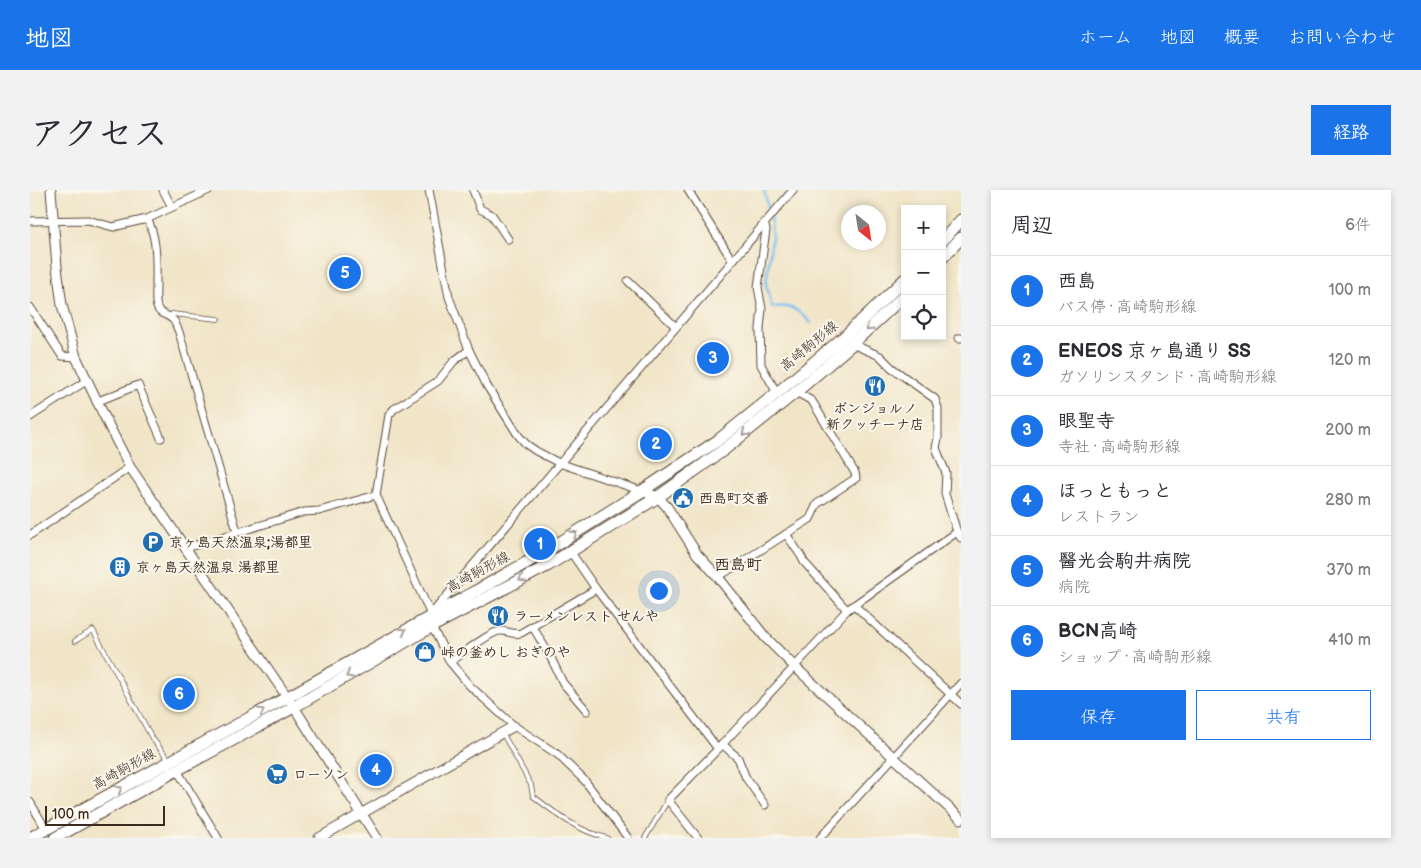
<!DOCTYPE html>
<html lang="ja">
<head>
<meta charset="utf-8">
<style>
  :root { --surface:#fff; --page:#f2f2f3; --text:#2b2b33; --muted:#7c7c81; --line:#e1e1e2; --accent:#1a73e8 }
  body { margin:0; font-family:"Balsamiq Sans","Klee One",sans-serif; background:var(--page); color:var(--text) }
  .controls { position:absolute; right:15px; top:15px; display:grid; overflow:hidden; border-radius:0px; box-shadow:0 2px 8px #0003 }
  .controls button { width:45px; height:45px; display:grid; place-items:center; padding:0; border:0; border-bottom:1px solid var(--line); background:var(--surface); color:var(--text); font:25px sans-serif }
  .compass { position:absolute; left:811px; top:15px; width:45px; height:45px; border-radius:50%; background:var(--surface); box-shadow:0 2px 8px #0003; rotate:150deg }
  .scale { position:absolute; left:15px; bottom:12px; width:120px; box-sizing:border-box; padding-left:5px; border:2px solid #3b2a1e; border-top:0; font-size:14px; line-height:18px; white-space:nowrap; color:#3b2a1e; -webkit-text-stroke:4px #fbf7ec; paint-order:stroke }
  .you { position:absolute; left:628px; top:400px; width:18px; height:18px; margin:-12px; border:4px solid #fff; border-radius:50%; background:#1a73e8; box-shadow:0 0 0 8px #1a73e833 }
  .badge { display:grid; place-items:center; width:32px; height:32px; border-radius:50%; background:var(--accent); color:#fff; font-size:16px; font-weight:700 }
  .pin { position:absolute; translate:-50% -50%; border:2px solid #fff; box-shadow:0 1px 5px #0006 }
  .list { margin:0; padding:0; list-style:none }
  h2 { display:flex; justify-content:space-between; align-items:center; height:65px; margin:0; padding:0 20px; font-size:21px }
  h2 small { font-size:16px; font-weight:400; color:var(--muted) }
  .list li { display:grid; grid-template-columns:32px 1fr auto; gap:15px; align-items:center; box-sizing:border-box; height:70px; padding:0 20px; border-top:1px solid var(--line) }
  .list b { display:block; font-size:19px; white-space:nowrap }
  .list p { margin:0; font-size:16px; white-space:nowrap; color:var(--muted) }
  .list em { font-size:16px; font-style:normal; color:var(--muted) }
  .actions { display:flex; gap:10px; padding:15px 20px }
  .actions a { flex:1; padding:11px 0; border:1px solid var(--accent); border-radius:0px; text-align:center; font-size:18px; color:var(--accent) }
  .actions .main { background:var(--accent); color:#fff }
  .icon { flex:none; width:28px; height:28px; fill:none; stroke:currentColor; stroke-width:2; stroke-linecap:round; stroke-linejoin:round }
  .map { position:relative; flex:none; width:931px; height:648px; overflow:hidden; border-radius:0px }
  header { display:flex; align-items:center; gap:30px; box-sizing:border-box; height:70px; padding:0 25px; background:var(--accent); color:#fff }
  header strong { font-size:24px }
  nav { display:flex; gap:28px; margin-inline-start:auto; font-size:18px }
  .intro { display:flex; align-items:center; justify-content:space-between; box-sizing:border-box; height:120px; padding:0 30px }
  h1 { margin:0; font-size:35px }
  .button { padding:12px 22px; border-radius:0px; background:var(--accent); color:#fff; font-size:18px; font-weight:700 }
  main { display:flex; gap:30px; padding:0 30px }
  aside { flex:1; background:var(--surface); border-radius:0px; box-shadow:0 2px 8px #0003 }
  .map>svg:first-child { display:block }
</style>
</head>
<body>
<header>
<strong>地図</strong>
<nav><a>ホーム</a><a>地図</a><a>概要</a><a>お問い合わせ</a></nav>
</header>
<div class="intro"><h1>アクセス</h1><a class="button">経路</a></div>
<main>
<div class="map">
<svg width="931" height="648" viewBox="0 0 931 648">
  <rect width="100%" height="100%" fill="#fbf7ec"/>
  <filter id="ink" filterUnits="userSpaceOnUse"><feTurbulence type="fractalNoise" baseFrequency=".02" numOctaves="2"/><feDisplacementMap in="SourceGraphic" scale="10" xChannelSelector="R" yChannelSelector="G"/><feConvolveMatrix kernelMatrix="1 2 1 2 8 2 1 2 1" color-interpolation-filters="sRGB"/></filter>
  <filter id="wash" filterUnits="userSpaceOnUse"><feTurbulence type="fractalNoise" baseFrequency=".0096" numOctaves="4" result="noise"/><feDisplacementMap in="SourceGraphic" scale="20" xChannelSelector="R" yChannelSelector="G"/><feGaussianBlur stdDeviation="1.12" result="paint"/><feColorMatrix in="noise" values="0 0 0 0 0 0 0 0 0 0 0 0 0 0 0 0 0 1.4 0 .05"/><feComposite in="paint" operator="in"/></filter>
  <g filter="url(#wash)">
    <rect width="100%" height="100%" fill="#f1e5c8"/>
    <g fill="none" stroke-linecap="round" stroke-linejoin="round">
      <path stroke="#76bfef" stroke-width="2.5" d="M734 0 741 32 742 47 736 94 742 117C761 115 768 119 781 133"/>
    </g>
  </g>
  <g filter="url(#ink)">
    <g fill="none" stroke-linecap="round" stroke-linejoin="round">
      <g stroke="#564638" stroke-width="5.5">
        <g id="service">
          <polyline points="140,127 142,124 188,129"/>
          <polyline points="45,451 63,440 122,548 139,570"/>
          <path d="M473 544 501 595 503 606C526 624 548 641 577 648"/>
          <polyline points="615,648 638,610"/>
        </g>
      </g>
      <g stroke="#564638" stroke-width="9">
        <g id="minor">
          <polyline points="133,0 142,17"/>
          <polyline points="399,0 419,107 431,139 439,160 457,196 488,245 496,254 506,261 529,273 612,301"/>
          <polyline points="443,0 450,19 462,25 478,49"/>
          <polyline points="658,0 702,70"/>
          <path d="M117 29C128 48 126 75 126 97 126 103 125 111 127 117 129 125 139 124 144 131 146 134 147 138 149 142L207 341"/>
          <polyline points="0,31 58,30 83,37 117,29 179,0"/>
          <polyline points="734,32 736,40 728,97 732,119 730,138 731,175 747,203"/>
          <polyline points="598,91 646,137"/>
          <polyline points="0,117 32,166 46,167"/>
          <polyline points="929,148 931,148"/>
          <polyline points="822,154 850,166 862,178 905,209 908,218 908,248 906,258 916,283 915,304 927,342 931,348"/>
          <polyline points="66,212 108,195 131,248"/>
          <polyline points="0,227 56,191"/>
          <polyline points="756,344 771,366 774,372 817,420"/>
          <polyline points="0,345 100,277"/>
          <polyline points="156,358 274,322 289,321 346,305"/>
          <polyline points="540,361 566,399 688,559"/>
          <polyline points="688,387 780,329 787,314 826,288 825,283 782,211 766,202"/>
          <polyline points="824,415 931,514"/>
          <polyline points="403,422 763,0"/>
          <polyline points="401,425 346,305 359,225 364,219 408,191 424,171 439,160"/>
          <polyline points="401,435 420,472 440,496 484,536 527,564 555,591 598,648"/>
          <polyline points="503,437 521,468 533,493 557,521"/>
          <path d="M420 472C430 466 462 440 471 441 478 441 484 445 491 443L566 399"/>
          <polyline points="692,554 708,568 716,588 735,615"/>
          <polyline points="147,580 188,648"/>
          <polyline points="0,612 16,639"/>
          <polyline points="668,648 638,610 688,559 817,420 927,342"/>
          <polyline points="790,648 931,493"/>
        </g>
      </g>
      <g stroke="#564638" stroke-width="11">
        <g id="tertiary">
          <polyline points="21,0 27,77 32,115 46,167 81,240 100,277 264,517 347,648"/>
          <polyline points="612,301 628,307 637,317 667,364 688,387 735,447 765,477 931,629"/>
          <polyline points="289,648 484,536"/>
        </g>
      </g>
      <g stroke="#564638" stroke-width="13">
        <g id="primary">
          <polyline points="912,51 931,30"/>
          <polyline points="912,68 931,48"/>
          <polyline points="0,648 256,508 510,365 612,301 687,251 747,203 814,147 875,89"/>
          <polyline points="25,648 147,580 264,517 401,437 517,376 628,307 695,259 766,202 822,154 875,105"/>
        </g>
      </g>
      <use href="#service" stroke="#fff" stroke-width="4"/>
      <use href="#minor" stroke="#fff" stroke-width="7"/>
      <use href="#tertiary" stroke="#fff" stroke-width="9"/>
      <use href="#primary" stroke="#fff" stroke-width="11"/>
    </g>
    <defs><path id="oneway-chevron" d="M-2-3.5L2.5 0L-2 3.5" fill="none" stroke-width="1.6" stroke-linecap="round" stroke-linejoin="round" transform="scale(1.25)"/></defs>
    <g stroke="#a79f9a">
      <use href="#oneway-chevron" transform="translate(839 138) rotate(137)"/>
      <use href="#oneway-chevron" transform="translate(715 243) rotate(141)"/>
      <use href="#oneway-chevron" transform="translate(544 344) rotate(-32)"/>
      <use href="#oneway-chevron" transform="translate(492 389) rotate(152)"/>
      <use href="#oneway-chevron" transform="translate(373 441) rotate(-30)"/>
      <use href="#oneway-chevron" transform="translate(319 485) rotate(150)"/>
      <use href="#oneway-chevron" transform="translate(231 521) rotate(-29)"/>
      <use href="#oneway-chevron" transform="translate(89 599) rotate(-29)"/>
    </g>
  </g>
  <defs>
    <g id="restaurant-disc" transform="scale(1.125)"><circle r="9.5" fill="#1f6fb2" stroke="#fbf7ec"/><path d="M-5-6h1v4h1v-4h1v4h1v-4h1v5L-1.5 .5V6h-2V.5L-5-1ZM5-6V6H3V1.5H1.5Q1.5-4 5-6Z" fill="#fff"/></g>
    <g id="civic-disc" transform="scale(1.125)"><circle r="9.5" fill="#1f6fb2" stroke="#fbf7ec"/><path d="M-.6-6.5H3V-4.5H.6V-3L4-1V1h2V6H-6V1h2V-1L-.6-3ZM-1.2 2.5V6h2.4V2.5Z" fill="#fff"/></g>
    <g id="parking-disc" transform="scale(1.125)"><circle r="9.5" fill="#1f6fb2" stroke="#fbf7ec"/><path d="M-3.5-5.5H1a3.5 3.5 0 0 1 0 7H-1V5.5H-3.5ZM-1-3.4V-.6H.8a1.4 1.4 0 0 0 0-2.8Z" fill="#fff"/></g>
    <g id="building-disc" transform="scale(1.125)"><circle r="9.5" fill="#1f6fb2" stroke="#fbf7ec"/><path d="M-4-6H4V6H1V3H-1V6H-4ZM-2.5-4.3h1.7v1.8h-1.7ZM.8-4.3h1.7v1.8H.8ZM-2.5-1h1.7V.8h-1.7ZM.8-1h1.7V.8H.8Z" fill="#fff"/></g>
    <g id="shop-disc" transform="scale(1.125)"><circle r="9.5" fill="#1f6fb2" stroke="#fbf7ec"/><path d="M-5-2.5h2.3a2.7 3.5 0 0 1 5.4 0H5L5.5 6h-11ZM-1.5-2.5h3a1.5 2.3 0 0 0-3 0Z" fill="#fff"/></g>
    <g id="supermarket-disc" transform="scale(1.125)"><circle r="9.5" fill="#1f6fb2" stroke="#fbf7ec"/><path d="M-6-5.5h2.5l.6 2H6L4.5 2H-2.5L-4.4-4H-6ZM-1.5 3.2a1.3 1.3 0 1 0 .1 0ZM3 3.2a1.3 1.3 0 1 0 .1 0Z" fill="#fff"/></g>
  </defs>
  <g fill-rule="evenodd">
    <use href="#restaurant-disc" x="845" y="196"/>
    <use href="#civic-disc" x="653" y="308"/>
    <use href="#parking-disc" x="123" y="352"/>
    <use href="#building-disc" x="90" y="377"/>
    <use href="#restaurant-disc" x="468" y="426"/>
    <use href="#shop-disc" x="395" y="462"/>
    <use href="#supermarket-disc" x="247" y="584"/>
  </g>
  <g text-anchor="middle" dominant-baseline="central" stroke-width="4" stroke-linejoin="round" paint-order="stroke">
    <g font-size="14" fill="#3b2a1e" stroke="#fbf7ec">
      <text transform="translate(779 156) rotate(-40)">高崎駒形線</text>
      <text transform="translate(448 382) rotate(-29)">高崎駒形線</text>
      <text transform="translate(94 579) rotate(-29)">高崎駒形線</text>
    </g>
    <g font-size="14" font-weight="bold" fill="#3b2a1e" stroke="#fbf7ec" text-anchor="start">
      <text x="845" y="218" text-anchor="middle">ボンジョルノ<tspan x="845" dy="16">新クッチーナ店</tspan></text>
      <text x="669" y="308">西島町交番</text>
      <text x="139" y="352">京ヶ島天然温泉;湯都里</text>
      <text x="106" y="377">京ヶ島天然温泉 湯都里</text>
      <text x="484" y="426">ラーメンレスト せんや</text>
      <text x="411" y="462">峠の釜めし おぎのや</text>
      <text x="263" y="584">ローソン</text>
    </g>
    <g font-size="16" font-weight="bold" fill="#3b2a1e" stroke="#fbf7ec">
      <text x="708" y="375">西島町</text>
    </g>
  </g>
</svg>
<div class="controls">
<button>+</button>
<button>−</button>
<button><svg class="icon" aria-label="locate" viewBox="0 0 24 24"><circle cx="12" cy="12" r="6"/><path d="M12 2v4M12 18v4M2 12h4M18 12h4"/></svg></button>
</div>
<svg class="compass" viewBox="-18 -18 36 36"><path d="M0-13l5 13h-10z" fill="#e53935"/><path d="M0 13l5-13h-10z" fill="#7c7c81"/></svg>
<div class="scale">100 m</div>
<div class="you"></div>
<div class="pin badge" style="left:510px;top:354px">1</div>
<div class="pin badge" style="left:626px;top:254px">2</div>
<div class="pin badge" style="left:683px;top:168px">3</div>
<div class="pin badge" style="left:346px;top:580px">4</div>
<div class="pin badge" style="left:315px;top:83px">5</div>
<div class="pin badge" style="left:149px;top:504px">6</div>
</div>
<aside>
<h2>周辺<small>6件</small></h2>
<ul class="list">
<li><span class="badge">1</span><div><b>西島</b><p>バス停 · 高崎駒形線</p></div><em>100 m</em></li>
<li><span class="badge">2</span><div><b>ENEOS 京ヶ島通り SS</b><p>ガソリンスタンド · 高崎駒形線</p></div><em>120 m</em></li>
<li><span class="badge">3</span><div><b>眼聖寺</b><p>寺社 · 高崎駒形線</p></div><em>200 m</em></li>
<li><span class="badge">4</span><div><b>ほっともっと</b><p>レストラン</p></div><em>280 m</em></li>
<li><span class="badge">5</span><div><b>醫光会駒井病院</b><p>病院</p></div><em>370 m</em></li>
<li><span class="badge">6</span><div><b>BCN高崎</b><p>ショップ · 高崎駒形線</p></div><em>410 m</em></li>
</ul>
<div class="actions"><a class="main">保存</a><a>共有</a></div>
</aside>
</main>
</body>
</html>
